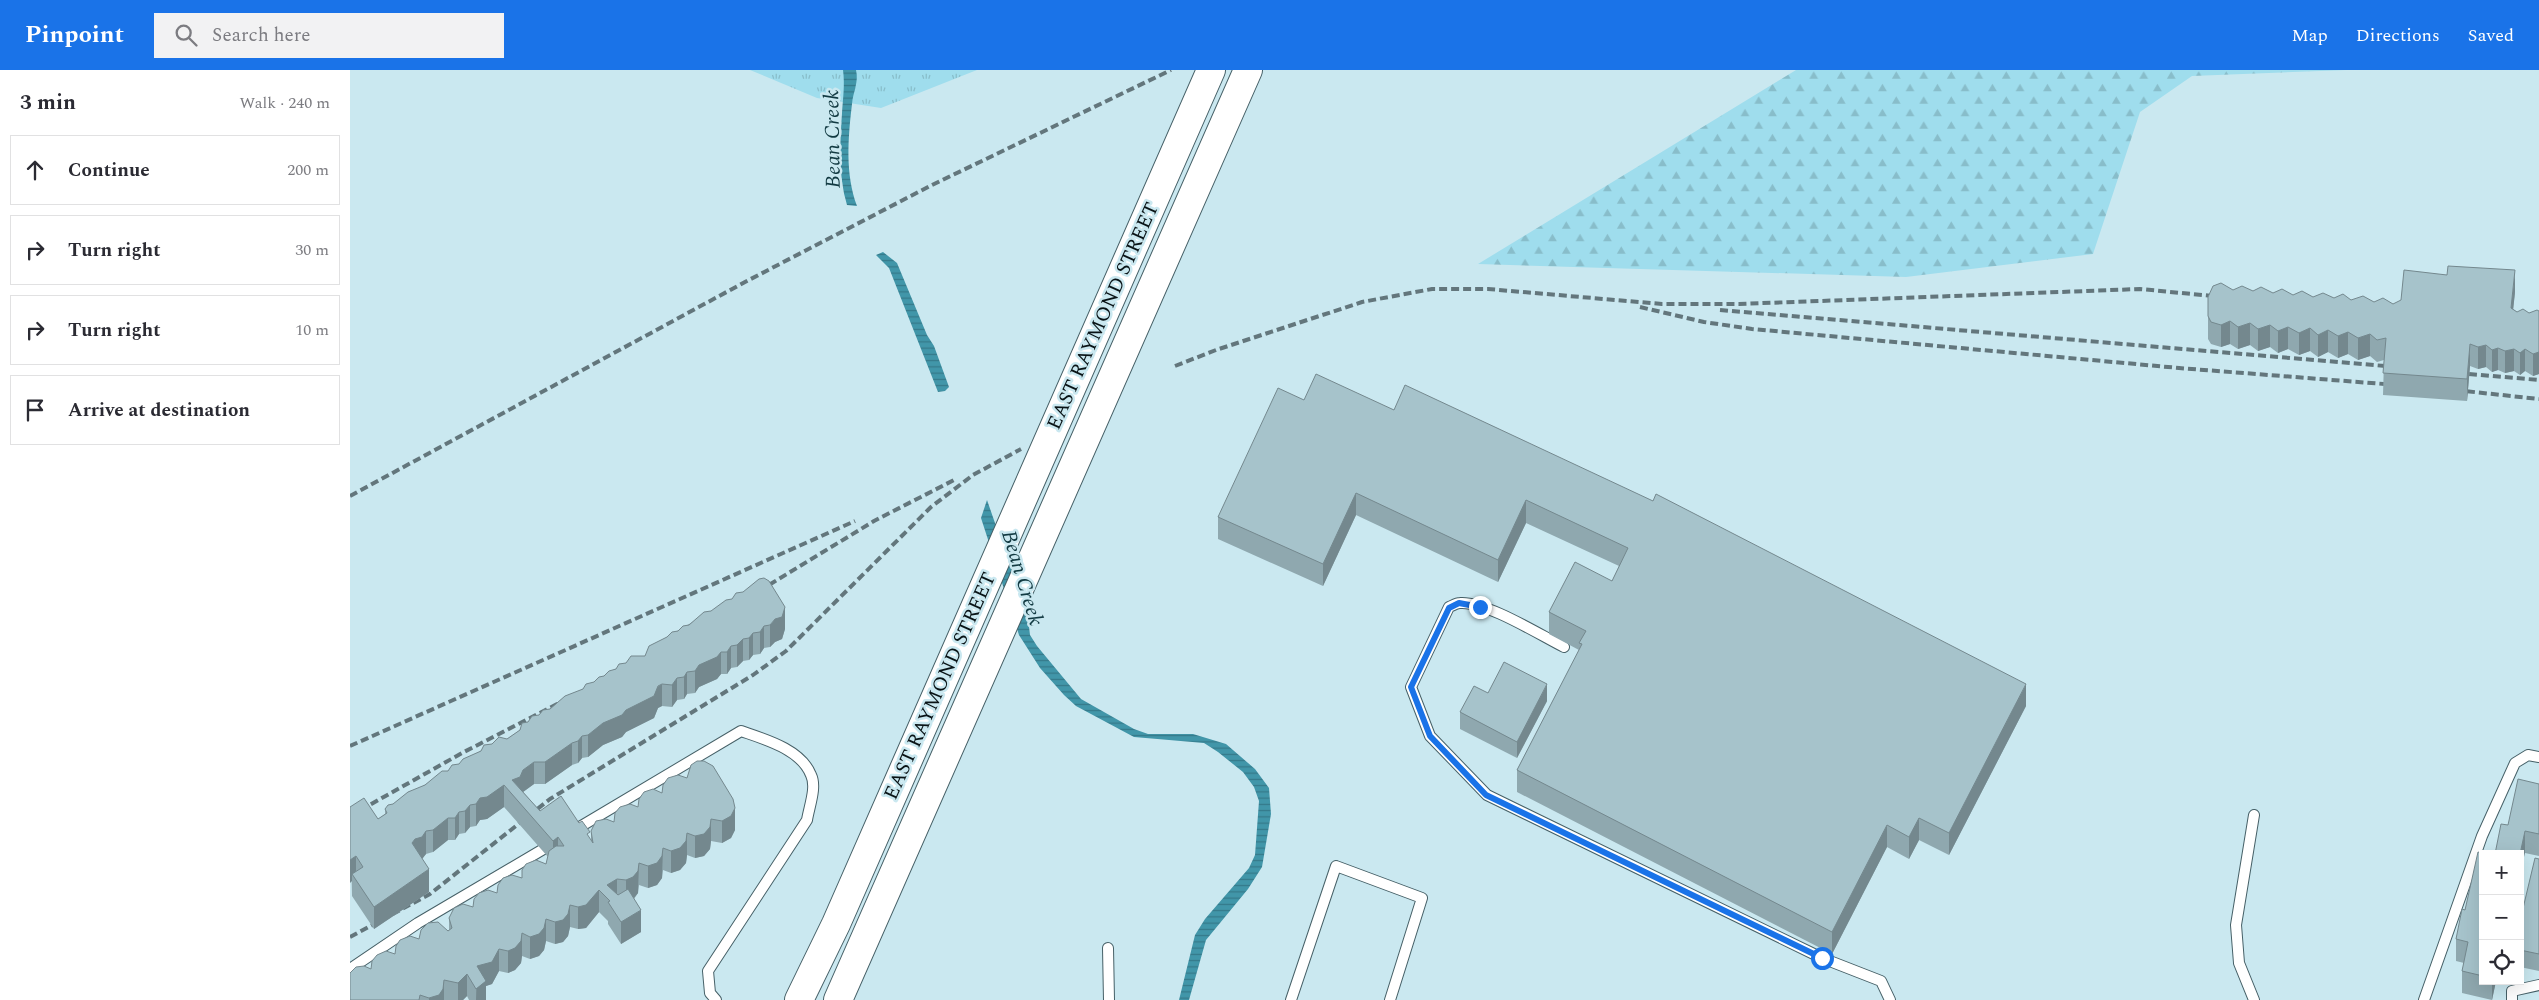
<!DOCTYPE html>
<html lang="en">
<head>
<meta charset="utf-8">
<style>
  :root { --surface:#fff; --page:#f2f2f3; --text:#2b2b33; --muted:#7c7c81; --line:#e1e1e2; --accent:#1a73e8 }
  body { margin:0; font-family:Spectral,serif; background:var(--page); color:var(--text) }
  .controls { position:absolute; right:15px; bottom:15px; display:grid; overflow:hidden; border-radius:0px; box-shadow:0 5px 20px #0002 }
  .controls button { width:45px; height:45px; display:grid; place-items:center; padding:0; border:0; border-bottom:1px solid var(--line); background:var(--surface); color:var(--text); font:25px sans-serif }
  .stop { position:absolute; width:15px; height:15px; margin:-11px; border:4px solid #1a73e8; border-radius:50%; background:#fff }
  .stop.end { background:#1a73e8; border-color:#fff; box-shadow:0 1px 5px #0008 }
  .list { margin:0; padding:0; list-style:none }
  h2 { display:flex; justify-content:space-between; align-items:center; height:65px; margin:0; padding:0 20px; font-size:21px }
  h2 small { font-size:16px; font-weight:400; color:var(--muted) }
  .list li { display:grid; grid-template-columns:32px 1fr auto; gap:15px; align-items:center; box-sizing:border-box; height:70px; margin:0 10px 10px; padding:0 10px; border:1px solid var(--line); border-radius:0px }
  .list b { display:block; font-size:19px; white-space:nowrap }
  .list em { font-size:16px; font-style:normal; color:var(--muted) }
  .icon { flex:none; width:28px; height:28px; fill:none; stroke:currentColor; stroke-width:2; stroke-linecap:round; stroke-linejoin:round }
  .map { position:relative; flex:none; width:2189px; height:930px; overflow:hidden }
  header { display:flex; align-items:center; gap:30px; box-sizing:border-box; height:70px; padding:0 25px; background:var(--accent); color:#fff }
  header strong { font-size:24px }
  nav { display:flex; gap:28px; margin-inline-start:auto; font-size:18px }
  .search { width:350px; height:45px; background:var(--page); display:flex; align-items:center; gap:12px; box-sizing:border-box; padding:0 18px; border-radius:0px; color:var(--muted); font-size:19px }
  main { display:flex }
  aside { flex:1; background:var(--surface) }
  .map>svg:first-child { display:block }
</style>
</head>
<body>
<header>
<strong>Pinpoint</strong>
<div class="search"><svg class="icon" aria-label="search" viewBox="0 0 24 24"><circle cx="10" cy="10" r="6"/><path d="M15 15l6 6"/></svg>Search here</div>
<nav><a>Map</a><a>Directions</a><a>Saved</a></nav>
</header>
<main>
<aside>
<h2>3 min<small>Walk · 240 m</small></h2>
<ul class="list">
<li><svg class="icon" aria-label="ahead" viewBox="0 0 24 24"><path d="M12 20V5M6 11l6-6 6 6"/></svg><div><b>Continue</b></div><em>200 m</em></li>
<li><svg class="icon" aria-label="right" viewBox="0 0 24 24"><path d="M7 20v-9h11M14 6l5 5-5 5"/></svg><div><b>Turn right</b></div><em>30 m</em></li>
<li><svg class="icon" aria-label="right" viewBox="0 0 24 24"><path d="M7 20v-9h11M14 6l5 5-5 5"/></svg><div><b>Turn right</b></div><em>10 m</em></li>
<li><svg class="icon" aria-label="arrive" viewBox="0 0 24 24"><path d="M6 21V4h12l-3 4 3 4H6"/></svg><div><b>Arrive at destination</b></div></li>
</ul>
</aside>
<div class="map">
<svg width="2189" height="930" viewBox="0 0 2189 930">
  <defs>
    <pattern id="grass-tufts" width="24" height="20" patternUnits="userSpaceOnUse" patternTransform="scale(1.25)"><rect width="24" height="20" fill="#9fdded"/><path d="M3 7l-1-3M5 7V3M7 7l1-3M15 17l-1-3M17 17v-4M19 17l1-3" fill="none" stroke="#88bdca"/></pattern>
    <pattern id="forest-firs" width="22" height="20" patternUnits="userSpaceOnUse" patternTransform="scale(1.25)"><rect width="22" height="20" fill="#9fdded"/><path d="M5 1l3.5 6h-7zM16 11l3.5 6h-7z" fill="#88bdca"/></pattern>
    <pattern id="water-rules" width="6" height="5" patternUnits="userSpaceOnUse" patternTransform="scale(1.25)"><rect width="6" height="5" fill="#4196a9"/><path d="M0 2.5h6" fill="none" stroke="#357989"/></pattern>
  </defs>
  <rect width="100%" height="100%" fill="#cae8f0"/>
  <polygon fill="url(#grass-tufts)" points="400,0 627,0 531,38 467,28"/>
  <polygon fill="url(#forest-firs)" points="1446,0 1997,0 1842,6 1790,42 1743,184 1556,207 1128,194"/>
  <g fill="url(#water-rules)">
    <path d="M493 0H506C509 12 503 22 502 34 498 68 495 104 507 136L497 135C488 105 490 74 492 43 493 28 495 15 493 0Z"/>
    <polygon points="533,182 547,193 577,265 584,276 599,317 595,321 588,322 539,198 526,185"/>
    <polygon points="637,430 678,548 680,565 687,576 731,629 784,659 798,664 843,664 876,674 905,699 919,718 921,744 912,797 898,819 856,870 839,930 829,930 845,865 855,849 899,798 905,785 909,731 904,717 893,702 868,682 854,673 784,667 726,636 714,625 690,598 669,565 631,448"/>
  </g>
  <g fill="none" stroke-linecap="round" stroke-linejoin="round">
    <g stroke="#466067" stroke-width="12">
      <g id="service">
        <path d="M1214 577C1190 565 1136 531 1110 533 1106 533 1102 536 1099 537L1061 617 1080 666 1137 725 1472 888 1531 911 1540 930"/>
        <polyline points="1904,745 1886,855 1889,893 1904,930"/>
        <path d="M223 761 391 661C414 669 451 679 461 705 467 717 459 737 457 750L358 901 360 923 366 930"/>
        <polyline points="758,878 759,930"/>
        <polyline points="0,899 68,853 202,774"/>
        <polyline points="941,930 986,796 1072,828 1040,930"/>
        <polyline points="2074,930 2132,766 2165,693 2178,685 2189,687"/>
        <polyline points="2162,930 2162,921 2189,915"/>
      </g>
    </g>
    <g stroke="#466067" stroke-width="30">
      <g id="primary">
        <polyline points="449,930 486,854 861,0"/>
        <polyline points="488,930 898,0"/>
      </g>
    </g>
    <use href="#service" stroke="#fff" stroke-width="10"/>
    <use href="#primary" stroke="#fff" stroke-width="28"/>
    <g stroke="#63767c" stroke-width="4" stroke-dasharray="8 4" stroke-linecap="butt">
      <polyline points="1290,237 1354,252 1402,259 1829,298 2047,315"/>
      <polyline points="1370,240 2047,297"/>
      <polyline points="825,296 866,280 1012,232 1082,219 1138,219 1312,234 1389,234 1790,219 1873,227"/>
      <polyline points="2107,303 2189,310"/>
      <polyline points="2105,320 2189,329"/>
      <polyline points="0,426 395,212 582,115 821,0"/>
      <polyline points="409,521 524,451 606,409"/>
      <polyline points="0,676 505,451"/>
      <polyline points="0,746 112,683 217,629"/>
      <polyline points="0,867 80,824 200,729 403,605 436,581 581,437 623,405 671,379"/>
    </g>
  </g>
  <g fill="#8fa8af">
    <polygon points="1883,220 2043,234 2165,222 2163,239 2167,242 2179,243 2189,241 2189,304 2183,306 2175,301 2170,305 2164,301 2155,303 2148,300 2142,302 2136,297 2128,299 2120,296 2117,331 2033,325 2034,290 2027,292 2020,286 2008,290 1998,284 1988,288 1978,282 1968,287 1960,281 1949,285 1938,279 1928,283 1920,277 1908,281 1900,275 1888,279 1880,274 1871,277 1861,274 1858,269 1858,227"/>
    <polygon points="954,330 1676,636 1599,785 1569,770 1559,789 1537,777 1482,884 1167,722 1167,700 1229,580 1199,564 1199,542 1262,511 1269,496 1176,453 1148,512 1006,445 973,516 868,469 868,447"/>
    <polygon points="361,541 435,559 432,569 425,572 420,577 414,578 410,584 403,585 399,590 393,591 387,597 381,598 377,604 371,604 367,609 349,617 345,623 337,624 334,629 327,630 322,637 312,636 308,638 304,648 276,662 272,667 253,675 238,687 232,688 228,693 222,695 195,714 184,714 173,722 190,741 241,770 241,761 264,752 312,723 318,708 385,760 381,768 372,773 361,771 360,779 354,786 345,788 337,785 336,793 330,800 321,803 313,800 312,808 307,815 298,818 289,815 288,823 284,829 291,862 271,874 258,854 258,851 249,842 236,858 228,859 220,857 218,866 213,872 205,874 196,871 194,880 189,886 180,889 172,886 171,893 165,900 158,903 149,901 142,914 136,916 136,930 119,930 117,926 113,930 0,930 21,899 69,869 99,860 99,848 123,837 196,794 198,787 154,737 137,749 130,750 126,756 120,757 115,763 109,764 105,770 98,770 83,782 76,784 72,789 79,822 24,859 2,826 0,737 28,749 35,744 35,739 142,674 157,669 170,660 178,652 276,593 295,586 317,567"/>
    <polygon points="1138,623 1197,631 1167,688 1110,659 1110,642"/>
    <polygon points="2189,714 2189,786 2175,783 2158,755"/>
    <polygon points="2133,784 2133,911 2146,911 2142,930 2112,923 2112,901 2114,893 2106,891 2106,869"/>
    <polygon points="2189,789 2189,901 2170,897 2170,851"/>
  </g>
  <g fill="#74888e">
    <polygon points="2165,200 2165,222 2161,260 2161,238"/>
    <polygon points="1880,251 1880,274 1871,277 1871,255"/>
    <polygon points="1900,253 1900,275 1888,279 1888,257"/>
    <polygon points="1920,255 1920,277 1908,281 1908,259"/>
    <polygon points="1938,257 1938,279 1928,283 1928,261"/>
    <polygon points="1960,258 1960,281 1949,285 1949,263"/>
    <polygon points="1978,260 1978,282 1968,287 1968,265"/>
    <polygon points="1998,262 1998,284 1988,288 1988,266"/>
    <polygon points="2020,264 2020,286 2008,290 2008,268"/>
    <polygon points="2120,274 2120,296 2117,331 2117,309"/>
    <polygon points="2136,275 2136,297 2128,299 2128,277"/>
    <polygon points="2148,278 2148,300 2142,302 2142,280"/>
    <polygon points="2164,279 2164,301 2155,303 2155,281"/>
    <polygon points="2175,279 2175,301 2170,305 2170,283"/>
    <polygon points="2189,282 2189,304 2183,306 2183,284"/>
    <polygon points="1006,423 1006,445 973,516 973,494"/>
    <polygon points="1176,430 1176,453 1148,512 1148,490"/>
    <polygon points="435,537 435,559 432,569 425,572 420,577 420,555"/>
    <polygon points="414,556 414,578 410,584 410,562"/>
    <polygon points="403,563 403,585 399,590 399,568"/>
    <polygon points="393,569 393,591 387,597 387,575"/>
    <polygon points="381,576 381,598 377,604 377,582"/>
    <polygon points="371,582 371,604 367,609 349,617 345,623 345,601 349,595"/>
    <polygon points="337,602 337,624 334,629 334,607"/>
    <polygon points="327,608 327,630 322,637 322,615"/>
    <polygon points="312,614 312,636 308,638 304,648 276,662 272,667 253,675 238,687 238,665 253,653 276,640"/>
    <polygon points="1197,614 1197,631 1167,688 1167,672"/>
    <polygon points="1676,614 1676,636 1599,785 1599,763"/>
    <polygon points="232,666 232,688 228,693 228,671"/>
    <polygon points="222,673 222,695 195,714 195,692"/>
    <polygon points="184,692 184,714 173,722 162,710 173,700"/>
    <polygon points="154,715 154,737 137,749 130,750 126,756 126,734 130,728"/>
    <polygon points="120,735 120,757 115,763 115,741"/>
    <polygon points="385,738 385,760 381,768 372,773 372,751"/>
    <polygon points="109,742 109,764 105,770 105,748"/>
    <polygon points="98,748 98,770 83,782 83,760"/>
    <polygon points="1569,748 1569,770 1559,789 1559,767"/>
    <polygon points="361,749 361,771 360,779 354,786 345,788 345,766"/>
    <polygon points="1537,755 1537,777 1482,884 1482,862"/>
    <polygon points="76,761 76,784 72,789 62,773 65,769"/>
    <polygon points="2175,761 2175,783 2170,803 2170,784"/>
    <polygon points="337,763 337,785 336,793 330,800 321,803 321,781"/>
    <polygon points="208,767 208,789 203,793 203,771"/>
    <polygon points="313,778 312,808 307,815 298,818 298,796"/>
    <polygon points="6,786 6,808 2,804 2,811 0,813 0,790"/>
    <polygon points="289,793 288,823 283,829 276,832 276,810"/>
    <polygon points="79,799 79,822 24,859 24,837"/>
    <polygon points="267,809 267,831 257,815"/>
    <polygon points="249,820 249,842 236,858 228,859 228,837"/>
    <polygon points="220,835 220,857 218,866 213,872 205,874 205,852"/>
    <polygon points="291,840 291,862 271,874 271,852"/>
    <polygon points="196,849 196,871 194,880 189,886 180,889 180,867"/>
    <polygon points="172,863 172,886 171,893 165,900 158,903 158,881"/>
    <polygon points="149,879 149,901 142,914 136,916 136,930 126,930 127,896"/>
    <polygon points="117,904 117,926 113,930 108,930 108,913"/>
    <polygon points="94,910 94,930 79,930 79,928"/>
    <polygon points="2142,911 2146,911 2142,930"/>
  </g>
  <g fill="#a6c3cb" stroke="#74888e">
    <polygon points="2098,196 2165,200 2161,238 2167,242 2173,239 2179,243 2187,240 2189,241 2189,282 2183,284 2175,279 2170,283 2164,279 2155,281 2148,278 2142,280 2136,275 2128,277 2120,274 2117,309 2033,303 2036,268 2027,270 2020,264 2008,268 1998,262 1988,266 1978,260 1968,265 1960,258 1949,263 1938,257 1928,261 1920,255 1908,259 1900,253 1888,257 1880,251 1871,255 1861,252 1858,246 1858,227 1863,216 1871,213 1883,220 1892,216 1903,221 1911,217 1923,223 1932,219 1943,225 1952,221 1963,227 1973,223 1984,228 1993,224 2001,230 2013,226 2024,232 2033,228 2043,234 2051,230 2054,200 2097,205"/>
    <polygon points="966,304 1044,340 1055,315 1303,431 1306,424 1676,614 1599,763 1569,748 1559,767 1537,755 1482,862 1167,700 1232,574 1229,573 1236,561 1199,542 1225,492 1262,511 1278,478 1176,430 1148,490 1006,423 973,494 868,447 928,318 954,330"/>
    <polygon points="414,508 419,511 435,537 432,547 425,549 420,555 414,556 410,562 403,563 399,568 393,569 387,575 381,576 377,582 371,582 367,587 349,595 345,601 337,602 334,607 327,608 322,615 312,614 308,616 304,626 276,640 272,645 253,653 238,665 232,666 228,671 222,673 195,692 184,692 173,700 170,707 162,710 190,741 211,726 229,753 232,751 240,762 237,764 243,773 241,761 246,751 256,749 264,752 265,743 270,737 280,734 288,737 289,729 294,722 303,719 312,723 313,715 318,708 328,705 337,708 341,695 347,691 354,691 363,696 383,729 385,738 381,746 372,751 361,749 360,757 354,764 345,766 337,763 336,771 330,778 321,781 313,778 312,786 307,793 298,796 289,793 288,801 283,807 276,810 267,809 257,815 268,825 278,819 291,840 271,852 258,832 260,831 249,820 236,835 228,837 220,835 218,844 213,850 205,852 196,849 194,858 189,864 180,867 172,863 171,871 165,878 158,881 149,879 142,892 127,896 136,911 126,919 117,904 108,913 94,910 93,919 89,925 79,928 70,925 69,930 0,930 0,903 6,897 14,896 21,899 22,891 27,885 36,881 45,884 46,876 50,870 60,866 69,869 71,860 78,853 88,852 98,861 102,858 99,848 104,838 113,834 123,837 124,829 129,823 138,820 147,823 148,815 153,808 162,805 172,808 172,800 176,794 186,790 196,794 199,781 206,776 214,776 208,767 203,771 154,715 137,727 130,728 126,734 120,735 115,741 109,742 105,748 98,748 83,760 76,761 72,767 65,769 62,773 79,799 24,837 2,804 13,797 6,786 0,790 0,737 14,728 28,749 37,743 35,739 38,735 43,734 58,722 75,715 92,701 98,701 102,695 109,694 113,689 131,681 134,675 142,674 149,667 157,669 170,660 172,653 178,652 182,646 189,645 193,640 200,639 215,626 233,619 236,614 244,612 249,607 254,606 259,601 266,599 269,594 276,593 281,586 295,586 299,576 317,567 322,562 328,561 333,556 339,555 354,542 361,541 376,530 382,529 386,523 393,522 409,509"/>
    <polygon points="1154,592 1197,614 1167,672 1110,642 1124,616 1138,623"/>
    <polygon points="2168,709 2189,714 2189,764 2175,761 2170,784 2145,784 2151,754 2158,755"/>
    <polygon points="2128,782 2135,784 2133,784 2133,906 2112,901 2118,872 2106,869 2112,839 2115,840"/>
    <polygon points="2185,788 2189,789 2189,884 2170,880 2170,851"/>
  </g>
  <g fill="none" stroke-linecap="round" stroke-linejoin="round">
    <polyline stroke="#1a73e8" stroke-width="6" points="1130,537 1109,533 1099,538 1061,617 1080,666 1136,725 1472,888"/>
  </g>
  <g text-anchor="middle" dominant-baseline="central" stroke-width="5" stroke-linejoin="round" paint-order="stroke">
    <g font-size="20" fill="#091316" stroke="#cae8f0">
      <text transform="translate(753 246) rotate(-66)">EAST RAYMOND STREET</text>
      <text transform="translate(590 616) rotate(-66)">EAST RAYMOND STREET</text>
    </g>
    <g font-size="21" font-style="italic" fill="#123a42" stroke="#cae8f0">
      <text transform="translate(483 69) rotate(-91)">Bean Creek</text>
      <text transform="translate(672 508) rotate(73)">Bean Creek</text>
    </g>
  </g>
</svg>
<div class="controls">
<button>+</button>
<button>−</button>
<button><svg class="icon" aria-label="locate" viewBox="0 0 24 24"><circle cx="12" cy="12" r="6"/><path d="M12 2v4M12 18v4M2 12h4M18 12h4"/></svg></button>
</div>
<div class="stop" style="left:1472px;top:888px"></div>
<div class="stop end" style="left:1130px;top:537px"></div>
</div>
</main>
</body>
</html>
